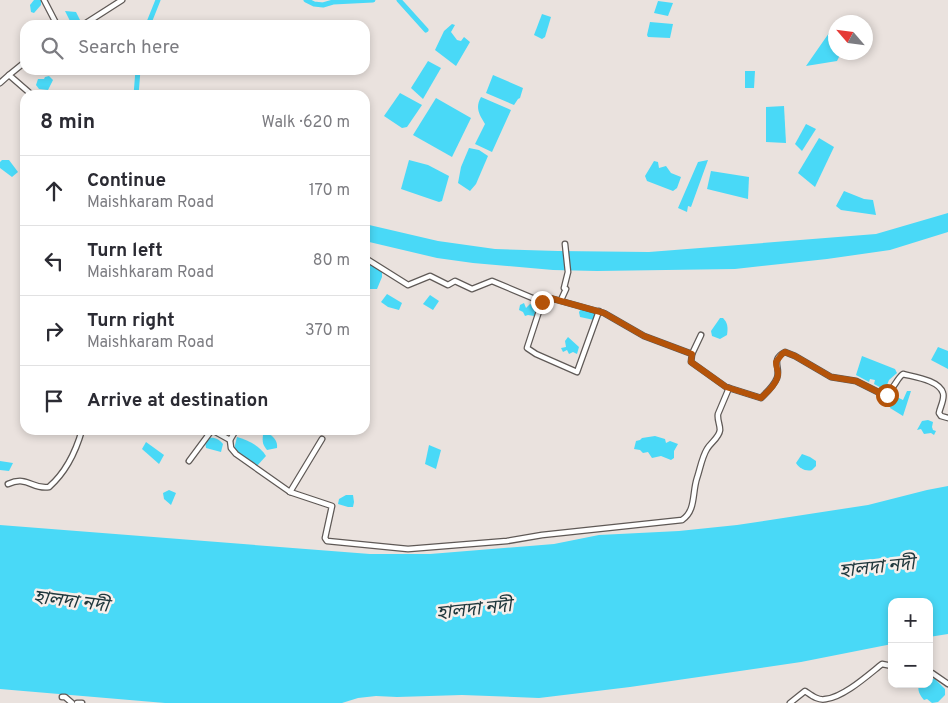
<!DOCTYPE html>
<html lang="en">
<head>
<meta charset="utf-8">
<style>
  :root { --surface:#fff; --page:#f2f2f3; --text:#2b2b33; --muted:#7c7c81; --line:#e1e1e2 }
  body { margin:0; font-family:Overpass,"Noto Sans Bengali",sans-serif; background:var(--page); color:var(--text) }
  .controls { position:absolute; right:15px; bottom:15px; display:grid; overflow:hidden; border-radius:10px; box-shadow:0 2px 8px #0003 }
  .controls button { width:45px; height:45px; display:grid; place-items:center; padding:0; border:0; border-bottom:1px solid var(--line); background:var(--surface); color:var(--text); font:25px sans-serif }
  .compass { position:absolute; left:828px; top:15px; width:45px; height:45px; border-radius:50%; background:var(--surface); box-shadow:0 2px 8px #0003; rotate:298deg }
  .stop { position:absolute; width:15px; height:15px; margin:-11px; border:4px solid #b45309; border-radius:50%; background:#fff }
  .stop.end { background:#b45309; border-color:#fff; box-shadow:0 1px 5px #0008 }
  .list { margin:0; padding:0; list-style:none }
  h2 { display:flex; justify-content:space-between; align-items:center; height:65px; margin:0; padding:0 20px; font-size:21px }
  h2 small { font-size:16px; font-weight:400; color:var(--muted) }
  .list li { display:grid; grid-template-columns:32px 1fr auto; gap:15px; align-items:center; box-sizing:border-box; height:70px; padding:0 20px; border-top:1px solid var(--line) }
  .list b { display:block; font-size:19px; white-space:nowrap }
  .list p { margin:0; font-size:16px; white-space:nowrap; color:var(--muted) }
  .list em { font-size:16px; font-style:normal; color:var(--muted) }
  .icon { flex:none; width:28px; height:28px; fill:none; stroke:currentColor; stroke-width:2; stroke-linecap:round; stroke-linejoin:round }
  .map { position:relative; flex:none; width:948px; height:703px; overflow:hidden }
  .search { position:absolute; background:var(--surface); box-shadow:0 2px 8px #0003; left:20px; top:20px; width:350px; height:55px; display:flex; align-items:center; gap:12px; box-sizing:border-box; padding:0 18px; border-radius:15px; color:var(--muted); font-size:19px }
  .panel { position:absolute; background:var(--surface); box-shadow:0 2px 8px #0003; left:20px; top:90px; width:350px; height:345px; border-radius:15px }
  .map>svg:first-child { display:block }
</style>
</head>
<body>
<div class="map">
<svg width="948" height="703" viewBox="0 0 948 703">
  <rect width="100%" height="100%" fill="#eae2de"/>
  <g fill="#49d9f7">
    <polygon points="34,0 41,0 41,5 34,13 31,12 30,5"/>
    <polygon points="658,1 673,3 668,16 654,13"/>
    <polygon points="65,11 76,12 80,20 77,25 72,25"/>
    <polygon points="542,14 551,17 545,37 542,39 534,35"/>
    <polygon points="650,22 673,24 670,38 648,37 647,35"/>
    <polygon points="452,24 455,25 451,32 457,40 461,41 464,37 470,42 456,66 435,50 444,31"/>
    <polygon points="829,33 835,36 836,52 841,53 837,61 806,66"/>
    <polygon points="428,61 441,68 423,99 411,88"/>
    <polygon points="745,71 755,71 754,88 745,88"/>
    <polygon points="493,75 523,88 520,98 518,99 514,105 486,93"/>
    <polygon points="49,76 53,80 48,90 39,89 36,85 38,79 44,79 45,77"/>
    <polygon points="400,93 422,105 407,127 402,128 384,116"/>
    <path d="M481 97 511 110 492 152 475 144 485 124C479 114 475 108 481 97Z"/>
    <polygon points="436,98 471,118 452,157 413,135"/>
    <polygon points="784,106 786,143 766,142 766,107"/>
    <polygon points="806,124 816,129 802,151 795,144"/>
    <polygon points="819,138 834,147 815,187 798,173"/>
    <polygon points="469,148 479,150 488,156 476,184 470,191 458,183 461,167"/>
    <polygon points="2,160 9,160 18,172 12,177 0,168 0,162"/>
    <polygon points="409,160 428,165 449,176 442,201 439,202 401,189"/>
    <polygon points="708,160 691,207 688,206 687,212 678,208 698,162"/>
    <polygon points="654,161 658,162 659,168 666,166 671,173 681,177 677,188 673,191 647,181 645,176"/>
    <polygon points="711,171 749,177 748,199 707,189"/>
    <polygon points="844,191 864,199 873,200 876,215 841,210 836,206"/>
    <polygon points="948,213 948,232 890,250 827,259 735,269 597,271 553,270 473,263 437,258 365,241 365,224 438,241 495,249 558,251 649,252 876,234"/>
    <polygon points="365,260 382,270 382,277 377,289 369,289 365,285"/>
    <polygon points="387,294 402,303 399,310 388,307 381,302"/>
    <polygon points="430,295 439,301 433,310 423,304"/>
    <polygon points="524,303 526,308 530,304 538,308 534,316 528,315 525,316 523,312 519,310 520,305"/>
    <polygon points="582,308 595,313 596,314 594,320 580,317 579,312"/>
    <path d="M720 318H723C728 323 728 328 727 335L720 339 712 336 711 331Z"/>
    <polygon points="568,337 579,347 577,354 573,352 569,354 567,350 563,352 561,348 566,347 565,341"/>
    <polygon points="938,347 948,351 948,369 931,360"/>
    <polygon points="862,356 895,369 897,373 889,380 885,390 874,384 875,380 870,379 869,382 856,375"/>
    <polygon points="907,391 911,391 903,416 890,408 893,395 897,393 897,397 903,400"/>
    <polygon points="928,420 933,422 932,427 933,430 936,431 934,435 931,433 924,434 921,429 917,430 922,421"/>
    <path d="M266 433C273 435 278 441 277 448L267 450C263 445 262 442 263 435Z"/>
    <polygon points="655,436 665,439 666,443 670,441 678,444 674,451 674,458 671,460 661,456 652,458 648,452 643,453 640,450 634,449 636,441 640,440 642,438"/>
    <path d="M237 437C248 440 260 446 266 456L256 467 234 449Z"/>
    <path d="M209 438C215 437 220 440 223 444L221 452 206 448 205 441H208Z"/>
    <polygon points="146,442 164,455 159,464 142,449"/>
    <polygon points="429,445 441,450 436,469 425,464"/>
    <path d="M802 454 810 457 816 461V466L812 470C806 472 799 468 796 463Z"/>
    <polygon points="0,461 13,463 9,471 0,470"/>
    <polygon points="948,486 948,634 929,637 929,602 892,602 892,644 801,662 630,687 539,698 462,695 397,697 376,696 358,698 342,703 165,703 0,689 0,525 370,554 430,554 554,544 599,535 679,531 737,525 868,505 927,490"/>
    <polygon points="169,490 176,493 171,505 164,499 163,493"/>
    <polygon points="346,495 353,495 354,502 353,507 348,507 338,504 339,499"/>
    <path d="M929 678 935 679 945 689V695L938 702 932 703 927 699 924 700C920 695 917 691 919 684H929Z"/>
  </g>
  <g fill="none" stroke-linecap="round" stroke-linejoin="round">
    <g stroke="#49d9f7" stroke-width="5">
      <polyline points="306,0 314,4 323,5 333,2 373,0"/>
      <polyline points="399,0 426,30"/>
      <polyline points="148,25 158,0"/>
      <polyline points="136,95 138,70"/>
    </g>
    <g stroke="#5f5956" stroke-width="7">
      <g id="minor">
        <polyline points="44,0 57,25"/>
        <polyline points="83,25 122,0"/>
        <polyline points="25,62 9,75 32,95"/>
        <polyline points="0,83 9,75"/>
        <path d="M365 258 408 285 430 276 448 285 455 281 472 289 492 281 542 302 550 298 604 313 644 336 692 354 691 362 726 387 761 398C767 392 774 386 777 378 781 367 770 360 785 352L795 356 831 377 856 381 884 395C893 392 896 379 903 374 914 377 939 380 943 393 945 399 940 407 939 413L941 416 948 418"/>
        <polyline points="561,300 566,289 564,288 568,272 565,244"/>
        <polyline points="542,302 527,348 536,354 577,372 599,311"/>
        <polyline points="692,354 701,335"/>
        <polyline points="212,430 230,440 236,430"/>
        <polyline points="230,440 231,448 236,454 290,492 322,439"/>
        <polyline points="189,461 212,430"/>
        <path d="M8 484C28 475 32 490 49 487 65 473 76 451 82 430"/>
        <path d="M290 492 332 506 325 538 327 541 408 549 507 541 542 535 682 520C696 511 692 493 697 478 700 469 702 457 707 449 711 442 719 438 720 430 720 424 717 420 718 414L729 388"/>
        <polyline points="929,673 932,673 948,684"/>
        <polyline points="62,697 65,697 72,703"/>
        <polyline points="77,703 82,703"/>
        <path d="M790 703 805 691C811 695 818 701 826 699 844 697 868 675 882 664L892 666"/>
      </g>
    </g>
    <use href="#minor" stroke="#fff" stroke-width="4.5"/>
  </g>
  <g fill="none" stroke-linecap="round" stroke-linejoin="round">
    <path stroke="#b45309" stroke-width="6" d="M542 302 550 298 604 313 644 336 692 354 691 362 726 387 761 398C767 392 777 384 778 374 778 370 776 367 776 362L782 354 785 352 795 356 831 377 856 381 884 395H887"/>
  </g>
  <g text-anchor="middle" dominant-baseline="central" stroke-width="5" stroke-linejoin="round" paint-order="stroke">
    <g font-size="19" font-style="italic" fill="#1f373c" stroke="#f7efeb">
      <text transform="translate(877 568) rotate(-6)">হালদা নদী</text>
      <text transform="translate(71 602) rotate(7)">হালদা নদী</text>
      <text transform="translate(474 610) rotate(-6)">হালদা নদী</text>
    </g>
  </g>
</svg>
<div class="controls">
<button>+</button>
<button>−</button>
</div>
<svg class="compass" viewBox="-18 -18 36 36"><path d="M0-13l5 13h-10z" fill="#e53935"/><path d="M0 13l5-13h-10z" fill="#7c7c81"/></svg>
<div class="stop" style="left:887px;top:395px"></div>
<div class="stop end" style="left:542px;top:302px"></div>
<div class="search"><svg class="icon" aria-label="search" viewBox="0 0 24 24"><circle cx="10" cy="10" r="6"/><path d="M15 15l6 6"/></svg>Search here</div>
<section class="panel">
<h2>8 min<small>Walk · 620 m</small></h2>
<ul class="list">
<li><svg class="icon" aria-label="ahead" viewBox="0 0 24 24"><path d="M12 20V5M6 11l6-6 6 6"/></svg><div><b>Continue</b><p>Maishkaram Road</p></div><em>170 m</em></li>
<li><svg class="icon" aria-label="left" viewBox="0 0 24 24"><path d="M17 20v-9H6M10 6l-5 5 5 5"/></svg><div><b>Turn left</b><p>Maishkaram Road</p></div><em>80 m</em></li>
<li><svg class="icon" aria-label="right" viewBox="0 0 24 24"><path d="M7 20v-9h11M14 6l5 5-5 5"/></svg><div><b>Turn right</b><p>Maishkaram Road</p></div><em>370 m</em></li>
<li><svg class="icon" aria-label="arrive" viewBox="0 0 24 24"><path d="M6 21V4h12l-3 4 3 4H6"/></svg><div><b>Arrive at destination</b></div></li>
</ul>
</section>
</div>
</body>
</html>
